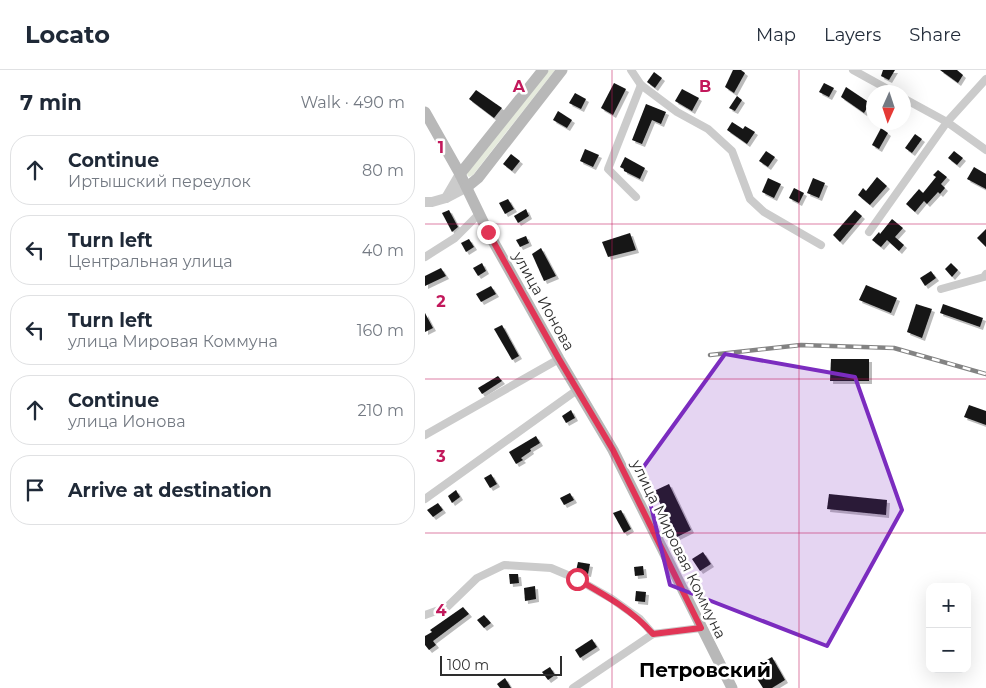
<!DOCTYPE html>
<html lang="en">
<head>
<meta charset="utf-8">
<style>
  :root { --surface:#fff; --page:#f2f2f3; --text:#1f2937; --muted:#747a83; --line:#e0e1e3 }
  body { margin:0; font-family:Montserrat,sans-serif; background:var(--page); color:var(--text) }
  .controls { position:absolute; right:15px; bottom:15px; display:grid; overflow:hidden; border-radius:10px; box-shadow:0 5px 20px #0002 }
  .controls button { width:45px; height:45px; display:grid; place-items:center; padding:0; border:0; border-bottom:1px solid var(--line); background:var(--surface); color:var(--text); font:25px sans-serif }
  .compass { position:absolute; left:441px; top:15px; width:45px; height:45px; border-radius:50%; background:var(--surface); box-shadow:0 5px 20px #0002; rotate:183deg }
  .scale { position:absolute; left:15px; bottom:12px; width:122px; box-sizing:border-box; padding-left:5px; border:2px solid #2e2e2e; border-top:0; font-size:14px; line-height:18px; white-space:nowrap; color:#2e2e2e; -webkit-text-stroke:4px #fff; paint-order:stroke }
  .stop { position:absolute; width:15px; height:15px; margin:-11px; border:4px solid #e13556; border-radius:50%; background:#fff }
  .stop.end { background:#e13556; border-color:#fff; box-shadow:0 1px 5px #0008 }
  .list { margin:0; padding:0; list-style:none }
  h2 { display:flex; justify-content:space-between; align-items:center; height:65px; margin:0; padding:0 20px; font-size:21px }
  h2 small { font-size:16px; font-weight:400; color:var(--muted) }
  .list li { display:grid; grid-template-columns:32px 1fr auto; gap:15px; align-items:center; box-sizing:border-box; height:70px; margin:0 10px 10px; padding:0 10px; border:1px solid var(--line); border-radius:20px }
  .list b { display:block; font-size:19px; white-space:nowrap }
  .list p { margin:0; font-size:16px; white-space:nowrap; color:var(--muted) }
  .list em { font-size:16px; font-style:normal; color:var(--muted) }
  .icon { flex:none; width:28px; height:28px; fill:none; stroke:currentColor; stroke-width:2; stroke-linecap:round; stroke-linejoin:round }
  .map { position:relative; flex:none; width:561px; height:618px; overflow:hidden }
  header { display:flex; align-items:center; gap:30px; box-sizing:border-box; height:70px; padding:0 25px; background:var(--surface); border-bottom:1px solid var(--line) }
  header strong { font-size:24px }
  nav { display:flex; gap:28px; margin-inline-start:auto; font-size:18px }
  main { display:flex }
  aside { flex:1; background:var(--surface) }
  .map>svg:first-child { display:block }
</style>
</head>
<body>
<header>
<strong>Locato</strong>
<nav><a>Map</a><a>Layers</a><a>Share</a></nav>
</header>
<main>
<aside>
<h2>7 min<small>Walk · 490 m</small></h2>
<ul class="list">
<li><svg class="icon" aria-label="ahead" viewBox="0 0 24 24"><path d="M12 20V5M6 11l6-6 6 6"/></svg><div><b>Continue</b><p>Иртышский переулок</p></div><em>80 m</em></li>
<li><svg class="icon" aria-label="left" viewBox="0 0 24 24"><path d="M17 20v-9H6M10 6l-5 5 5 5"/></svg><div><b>Turn left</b><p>Центральная улица</p></div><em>40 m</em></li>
<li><svg class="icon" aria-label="left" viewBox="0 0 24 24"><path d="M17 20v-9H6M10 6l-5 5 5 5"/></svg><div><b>Turn left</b><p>улица Мировая Коммуна</p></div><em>160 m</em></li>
<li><svg class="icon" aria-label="ahead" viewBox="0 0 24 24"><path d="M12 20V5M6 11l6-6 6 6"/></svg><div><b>Continue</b><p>улица Ионова</p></div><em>210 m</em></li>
<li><svg class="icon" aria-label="arrive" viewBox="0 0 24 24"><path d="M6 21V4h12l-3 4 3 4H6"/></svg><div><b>Arrive at destination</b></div></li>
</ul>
</aside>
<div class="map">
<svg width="561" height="618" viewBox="0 0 561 618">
  <defs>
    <filter id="shadow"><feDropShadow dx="3" dy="3" stdDeviation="0" flood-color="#0004"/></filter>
  </defs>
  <rect width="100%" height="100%" fill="#fff"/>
  <polygon fill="#e6ebdd" points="124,0 130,0 48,105 44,107 42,105 44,100"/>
  <g fill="#151515" filter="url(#shadow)">
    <polygon points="308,0 316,0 320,3 309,23 300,17"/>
    <polygon points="458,0 470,0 464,10 456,6"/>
    <polygon points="515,0 532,0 538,5 533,13"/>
    <polygon points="229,2 237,8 230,18 222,12"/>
    <polygon points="189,13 201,19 188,45 176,38"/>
    <polygon points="399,13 409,18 404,27 394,22"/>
    <polygon points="421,17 445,33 439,43 416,27"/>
    <polygon points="257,19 274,28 267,41 250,31"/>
    <polygon points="51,20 77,38 69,48 44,29"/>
    <polygon points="150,23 161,29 156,39 144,33"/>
    <polygon points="312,26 317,30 310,41 304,38"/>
    <polygon points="221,34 241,42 236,54 227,50 217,74 207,70"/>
    <polygon points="133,41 147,50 142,58 128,50"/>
    <polygon points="307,52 318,59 320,56 330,62 322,74 302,60"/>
    <polygon points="456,58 463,63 454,79 447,75"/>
    <polygon points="490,64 497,69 487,83 480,78"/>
    <polygon points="160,79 174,85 168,97 155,91"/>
    <polygon points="341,81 350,87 343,97 334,91"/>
    <polygon points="529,81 538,88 532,95 523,88"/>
    <polygon points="86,84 95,91 87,101 78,94"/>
    <polygon points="200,87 220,98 215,109 199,101 199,99 195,97"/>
    <polygon points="549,97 561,104 561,119 542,109"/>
    <polygon points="513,100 522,107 516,114 520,118 515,124 513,122 502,134 499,131 490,142 481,134 494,119 498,123 511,107 508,105"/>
    <polygon points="452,107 462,116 445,135 433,125 438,118 441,121"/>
    <polygon points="343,108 356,114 349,128 337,122"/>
    <polygon points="388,108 400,113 394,128 382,123"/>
    <polygon points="369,118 379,123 374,133 364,128"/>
    <polygon points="83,129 89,139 80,144 74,133"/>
    <polygon points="101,139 104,146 93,153 89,146"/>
    <polygon points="24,140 33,157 27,162 17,143"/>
    <polygon points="430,140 437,146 415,172 408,165"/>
    <polygon points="467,149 478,158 470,167 479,175 474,181 462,170 456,177 447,170 454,162 455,164"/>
    <polygon points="561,159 561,177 552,168"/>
    <polygon points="205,163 211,180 183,187 177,172"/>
    <polygon points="101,166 104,173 95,177 91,170"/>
    <polygon points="44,169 49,177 41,182 36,173"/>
    <polygon points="116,178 131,206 119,211 107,184"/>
    <polygon points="57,193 61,201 53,206 48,198"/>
    <polygon points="526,193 533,200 527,207 520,199"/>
    <polygon points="16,198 21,206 0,216 0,206"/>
    <polygon points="506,201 511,208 500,216 495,208"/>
    <polygon points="441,215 472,228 466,243 434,230"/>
    <polygon points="66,216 71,224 56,232 51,224"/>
    <polygon points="491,234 507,239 497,268 482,262"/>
    <polygon points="518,234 558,248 555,257 515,243"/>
    <polygon points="0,243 8,258 0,262"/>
    <polygon points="77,255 94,286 87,290 69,259"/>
    <polygon points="406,289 444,289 444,311 405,311"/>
    <polygon points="73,306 77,311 57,324 53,318"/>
    <polygon points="544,335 561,341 561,355 539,347"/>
    <polygon points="146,340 150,348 141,353 137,346"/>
    <polygon points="111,366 115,373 105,379 106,381 96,388 98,390 91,394 84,382"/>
    <polygon points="66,404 72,414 65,418 59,408"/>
    <polygon points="244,414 266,460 252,467 229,421"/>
    <polygon points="31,420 35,427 27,433 23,426"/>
    <polygon points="145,423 149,430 139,435 135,428"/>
    <polygon points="404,424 462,430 461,445 402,439"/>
    <polygon points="13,433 18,440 8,447 2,440"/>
    <polygon points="196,440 206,459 199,463 188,443"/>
    <polygon points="278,482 286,494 275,501 267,489"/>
    <polygon points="153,492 165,494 163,504 151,501"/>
    <polygon points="218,496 219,505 210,506 209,497"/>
    <polygon points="84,504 93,504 94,513 85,514"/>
    <polygon points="110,516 111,529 100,531 99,518"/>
    <polygon points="211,521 221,522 220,532 210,531"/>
    <polygon points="38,537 44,544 8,571 11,575 4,580 0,575 0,566 7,562 5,560"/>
    <polygon points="59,545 66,553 59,558 52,550"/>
    <polygon points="167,569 172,577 155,588 150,580"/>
    <polygon points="347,587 360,610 347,618 338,618 326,599"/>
    <polygon points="125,597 130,605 123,610 117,602"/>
    <polygon points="80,608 86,618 75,618 72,614"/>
  </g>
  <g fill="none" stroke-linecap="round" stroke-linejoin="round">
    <g stroke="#cbcbcb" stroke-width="8">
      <polyline points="206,0 216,15 252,42 283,59 307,81 325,129 339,142 396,175"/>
      <polyline points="428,0 468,22"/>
      <polyline points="478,28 522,52 561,80"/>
      <polyline points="211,127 183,99 216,15"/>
      <polyline points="444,162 522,52 561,9"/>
      <polyline points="0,187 30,168 54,144"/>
      <polyline points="516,219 559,207 561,204"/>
      <polyline points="0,365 134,289"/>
      <polyline points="0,429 152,320"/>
      <polyline points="0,545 22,537 52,508 79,495 126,498 152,509 187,529 215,549 228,564"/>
      <polyline points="148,618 228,564 276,558"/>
    </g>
    <g stroke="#cbcbcb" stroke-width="10">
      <polyline points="35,104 21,128 42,117"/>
      <polyline points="0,132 7,132 21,128"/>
    </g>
    <g stroke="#b8b8b8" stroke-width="11">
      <polyline points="0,42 35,104 63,162 134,289 188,380 307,618"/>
      <polyline points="35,104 118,0"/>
      <polyline points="42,117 53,108 137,0"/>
    </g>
    <g stroke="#838383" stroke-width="4.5">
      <polyline id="rail" points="285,285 376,275 469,278 561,304"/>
    </g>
    <use href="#rail" stroke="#fff" stroke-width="2.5" stroke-dasharray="8" stroke-linecap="butt"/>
  </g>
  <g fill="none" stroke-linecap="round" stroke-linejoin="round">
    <path stroke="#e13556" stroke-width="6" d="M63 162 134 289 188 380 276 558 228 564C207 540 180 525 152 509"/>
  </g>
  <path fill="#7b2cbf" fill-opacity="0.2" stroke="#7b2cbf" stroke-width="4" stroke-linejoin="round" d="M300 284 430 307 477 440 402 576 245 515 217 399Z"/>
  <path fill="none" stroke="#c2185b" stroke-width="1" stroke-opacity="0.55" d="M187 0V618M374 0V618M0 154H561M0 309H561M0 463H561"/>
  <g text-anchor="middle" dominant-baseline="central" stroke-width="5" stroke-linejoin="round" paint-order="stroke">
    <g font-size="15" fill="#2e2e2e" stroke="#fff">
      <text transform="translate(119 231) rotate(61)">улица Ионова</text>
      <text transform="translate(254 479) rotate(64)">улица Мировая Коммуна</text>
    </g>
    <g font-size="20" font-weight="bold" fill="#000" stroke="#fff">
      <text x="280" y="600">Петровский</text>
    </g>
  </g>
  <g font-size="16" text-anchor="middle" font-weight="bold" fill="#c2185b" stroke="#fff" stroke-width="5" stroke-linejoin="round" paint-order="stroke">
    <text x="94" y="22">A</text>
    <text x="280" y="22">B</text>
    <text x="16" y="83">1</text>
    <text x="16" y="237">2</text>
    <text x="16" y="392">3</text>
    <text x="16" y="546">4</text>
  </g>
</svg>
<div class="controls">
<button>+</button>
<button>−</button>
</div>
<svg class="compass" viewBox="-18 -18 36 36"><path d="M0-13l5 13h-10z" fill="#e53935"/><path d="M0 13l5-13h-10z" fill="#747a83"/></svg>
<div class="scale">100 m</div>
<div class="stop" style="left:152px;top:509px"></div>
<div class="stop end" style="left:63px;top:162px"></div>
</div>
</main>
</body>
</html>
